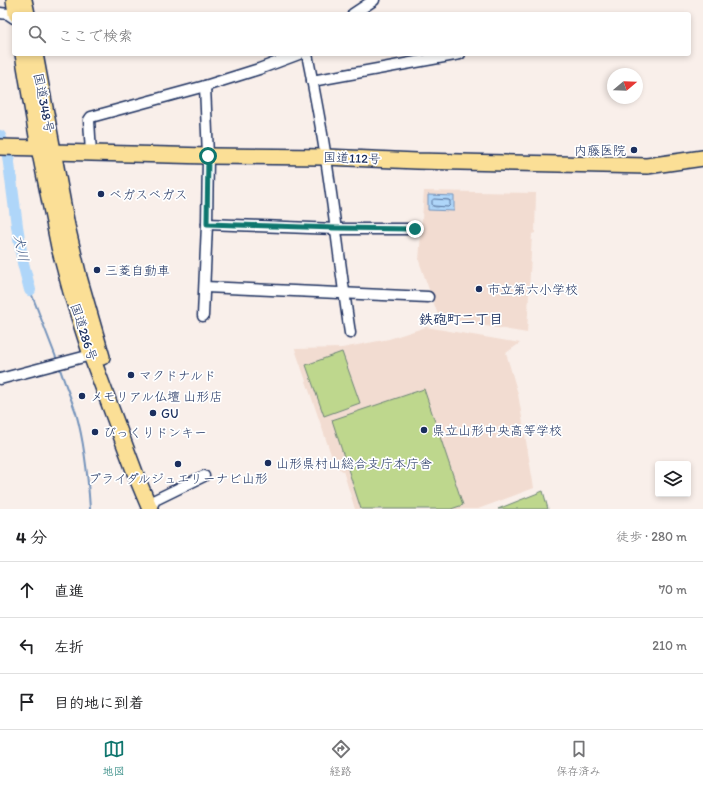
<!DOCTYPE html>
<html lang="ja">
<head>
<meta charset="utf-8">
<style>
  :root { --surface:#fff; --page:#f2f2f2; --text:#202124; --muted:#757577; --line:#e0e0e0; --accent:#0f766e }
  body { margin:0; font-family:Itim,"Klee One",sans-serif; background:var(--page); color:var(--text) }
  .controls { position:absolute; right:12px; bottom:12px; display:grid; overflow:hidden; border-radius:4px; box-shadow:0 2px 6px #0003 }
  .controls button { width:36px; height:36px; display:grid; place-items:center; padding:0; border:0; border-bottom:1px solid var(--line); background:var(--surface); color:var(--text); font:20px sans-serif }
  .compass { position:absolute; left:607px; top:68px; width:36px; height:36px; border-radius:50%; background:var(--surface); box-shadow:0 2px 6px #0003; rotate:71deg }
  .stop { position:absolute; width:12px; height:12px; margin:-9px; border:3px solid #0f766e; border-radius:50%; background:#fff }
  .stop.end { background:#0f766e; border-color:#fff; box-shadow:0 1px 4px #0008 }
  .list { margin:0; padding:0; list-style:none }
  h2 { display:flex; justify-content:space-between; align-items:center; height:52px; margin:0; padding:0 16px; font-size:17px }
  h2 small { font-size:13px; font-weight:400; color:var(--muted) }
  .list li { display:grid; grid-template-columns:26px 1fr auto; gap:12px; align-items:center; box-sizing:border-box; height:56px; padding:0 16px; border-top:1px solid var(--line) }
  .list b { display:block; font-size:15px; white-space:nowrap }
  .list em { font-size:13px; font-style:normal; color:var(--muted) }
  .icon { flex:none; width:22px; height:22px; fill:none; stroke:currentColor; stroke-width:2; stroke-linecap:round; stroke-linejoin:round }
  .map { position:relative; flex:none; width:703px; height:509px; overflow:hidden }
  .search { position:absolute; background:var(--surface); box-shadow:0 2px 6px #0003; left:12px; right:12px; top:12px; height:44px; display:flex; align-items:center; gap:10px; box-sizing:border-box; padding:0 14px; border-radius:4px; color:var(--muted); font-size:15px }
  .sheet { height:220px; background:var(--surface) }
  nav { display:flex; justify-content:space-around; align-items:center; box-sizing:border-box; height:56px; border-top:1px solid var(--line); background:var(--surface); font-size:11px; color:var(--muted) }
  nav a { display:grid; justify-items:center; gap:2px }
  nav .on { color:var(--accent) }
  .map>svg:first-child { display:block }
</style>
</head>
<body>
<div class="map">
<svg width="703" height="509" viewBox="0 0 703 509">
  <defs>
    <pattern id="water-ripples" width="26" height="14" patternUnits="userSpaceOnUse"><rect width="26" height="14" fill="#afd6f9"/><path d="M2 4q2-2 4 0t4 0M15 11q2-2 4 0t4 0" fill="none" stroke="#96b8d8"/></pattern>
  </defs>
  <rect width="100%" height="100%" fill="#f9efea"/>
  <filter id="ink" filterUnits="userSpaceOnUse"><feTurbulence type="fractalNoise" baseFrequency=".025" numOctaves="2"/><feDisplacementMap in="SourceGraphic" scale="8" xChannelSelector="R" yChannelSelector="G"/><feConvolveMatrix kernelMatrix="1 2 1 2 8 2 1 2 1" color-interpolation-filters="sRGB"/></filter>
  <g filter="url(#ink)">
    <g fill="#f2dcd1">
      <polygon points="424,191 536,193 535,233 532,234 527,333 439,318 419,261"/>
      <polygon points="426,327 520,343 506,353 518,394 534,488 478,509 355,509 343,471 335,466 295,349 342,348 389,339"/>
    </g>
    <g fill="#bed78d" stroke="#6c8376">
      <polygon points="342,352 360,403 324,416 306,365"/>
      <polygon points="424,389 463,505 451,509 361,509 332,420"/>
      <polygon points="543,491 548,509 498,509"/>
    </g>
    <polygon fill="url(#water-ripples)" stroke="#7493bb" points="428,195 454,196 454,211 428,210"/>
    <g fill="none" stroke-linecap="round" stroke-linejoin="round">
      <polygon stroke="#56729c" stroke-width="1" points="434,199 449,200 450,201 450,205 448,207 433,206 432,204 432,201"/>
      <g stroke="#7493bb" stroke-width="2">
        <polyline points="30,290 57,360"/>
        <path d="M59 366C64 382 71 398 76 413 85 445 88 477 90 509"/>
      </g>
      <polyline stroke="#afd6f9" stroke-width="12" points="0,136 8,156 17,226 23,263 30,290"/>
      <g stroke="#1b2f5e" stroke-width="13">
        <g id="minor">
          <polyline points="0,13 8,14 14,18"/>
          <polyline points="353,14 374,0"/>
          <path d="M307 54C314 89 321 124 326 159 335 217 341 275 350 333"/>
          <polyline points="312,81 460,54"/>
          <polyline points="91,153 89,120 91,117 205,86 259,69 299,54"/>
          <polyline points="207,224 336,229 415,229"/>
          <polyline points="205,287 428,297"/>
          <polyline points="203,316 207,224 208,156 205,86"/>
          <polyline points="0,379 91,355 97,356"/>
          <polyline points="150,509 155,500 204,476"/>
        </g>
      </g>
      <g stroke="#1b2f5e" stroke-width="18">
        <g id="highway">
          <polyline points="14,0 16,14"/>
          <polyline points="24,0 27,14"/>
          <polyline points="23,54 39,148 59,247 71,292 91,355 137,478 150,509"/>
          <polyline points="35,54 67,226 79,277 102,357"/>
          <polyline points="0,147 39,148 53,152 208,156 326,157 417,161 647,166 703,158"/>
        </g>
      </g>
      <use href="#minor" stroke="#fff" stroke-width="10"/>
      <use href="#highway" stroke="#fbdf96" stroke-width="15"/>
    </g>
  </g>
  <g fill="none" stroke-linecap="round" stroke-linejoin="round" filter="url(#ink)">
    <polyline stroke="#0f766e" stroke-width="5" points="208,156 207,224 336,228 415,229"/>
  </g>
  <g fill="#1b2f5e" stroke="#fff" stroke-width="1.5">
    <circle cx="634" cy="150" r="4"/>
    <circle cx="101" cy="194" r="4"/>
    <circle cx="97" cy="270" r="4"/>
    <circle cx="479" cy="289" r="4"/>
    <circle cx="131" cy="375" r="4"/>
    <circle cx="82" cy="396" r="4"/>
    <circle cx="153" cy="413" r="4"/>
    <circle cx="424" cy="430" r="4"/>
    <circle cx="95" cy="432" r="4"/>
    <circle cx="268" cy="463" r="4"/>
    <circle cx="178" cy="464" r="4"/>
  </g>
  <g text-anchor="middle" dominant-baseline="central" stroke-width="3.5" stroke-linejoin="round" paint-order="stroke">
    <g font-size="13" fill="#1b2f5e" stroke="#fff">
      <text transform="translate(44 103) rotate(79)">国道348号</text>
      <text transform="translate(352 158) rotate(2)">国道112号</text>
      <text transform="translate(84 332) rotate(72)">国道286号</text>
    </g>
    <g font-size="13" fill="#1b2f5e" stroke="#fff" text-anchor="start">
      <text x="626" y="150" text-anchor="end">内藤医院</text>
      <text x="109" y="194">ベガスベガス</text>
      <text x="105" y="270">三菱自動車</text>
      <text x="487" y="289">市立第六小学校</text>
      <text x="139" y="375">マクドナルド</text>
      <text x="90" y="396">メモリアル仏壇 山形店</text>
      <text x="161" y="413">GU</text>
      <text x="432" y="430">県立山形中央高等学校</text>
      <text x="103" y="432">びっくりドンキー</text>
      <text x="276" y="463">山形県村山総合支庁本庁舎</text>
      <text x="178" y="478" text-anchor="middle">ブライダルジュエリーナビ山形</text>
    </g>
    <g font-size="14" font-style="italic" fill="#405985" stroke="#fff">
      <text transform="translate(21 248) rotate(78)">犬川</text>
    </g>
    <g font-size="14" font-weight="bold" fill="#1b2f5e" stroke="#fff">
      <text x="461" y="319">鉄砲町二丁目</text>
    </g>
  </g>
</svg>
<div class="controls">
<button><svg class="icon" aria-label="layers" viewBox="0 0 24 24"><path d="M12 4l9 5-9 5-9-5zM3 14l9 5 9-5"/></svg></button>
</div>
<svg class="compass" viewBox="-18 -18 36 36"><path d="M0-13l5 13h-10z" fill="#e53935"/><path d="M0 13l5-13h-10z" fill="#757577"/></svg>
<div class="stop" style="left:208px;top:156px"></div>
<div class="stop end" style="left:415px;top:229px"></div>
<div class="search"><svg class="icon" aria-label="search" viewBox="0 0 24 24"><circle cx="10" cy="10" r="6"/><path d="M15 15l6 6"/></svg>ここで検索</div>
</div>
<section class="sheet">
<h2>4 分<small>徒歩 · 280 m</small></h2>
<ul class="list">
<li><svg class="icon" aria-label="ahead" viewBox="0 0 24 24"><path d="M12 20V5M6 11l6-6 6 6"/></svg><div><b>直進</b></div><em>70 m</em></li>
<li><svg class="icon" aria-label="left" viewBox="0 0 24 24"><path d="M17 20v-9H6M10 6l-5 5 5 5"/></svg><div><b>左折</b></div><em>210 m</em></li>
<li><svg class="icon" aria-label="arrive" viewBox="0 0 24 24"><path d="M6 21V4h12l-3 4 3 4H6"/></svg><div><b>目的地に到着</b></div></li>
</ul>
</section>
<nav>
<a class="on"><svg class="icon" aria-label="map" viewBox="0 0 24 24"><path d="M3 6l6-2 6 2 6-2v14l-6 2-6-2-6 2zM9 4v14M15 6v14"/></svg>地図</a>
<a><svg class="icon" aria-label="directions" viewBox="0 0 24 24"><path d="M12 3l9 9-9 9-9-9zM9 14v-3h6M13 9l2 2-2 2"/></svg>経路</a>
<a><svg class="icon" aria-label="saved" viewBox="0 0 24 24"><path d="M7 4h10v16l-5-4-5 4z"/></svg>保存済み</a>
</nav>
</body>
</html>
